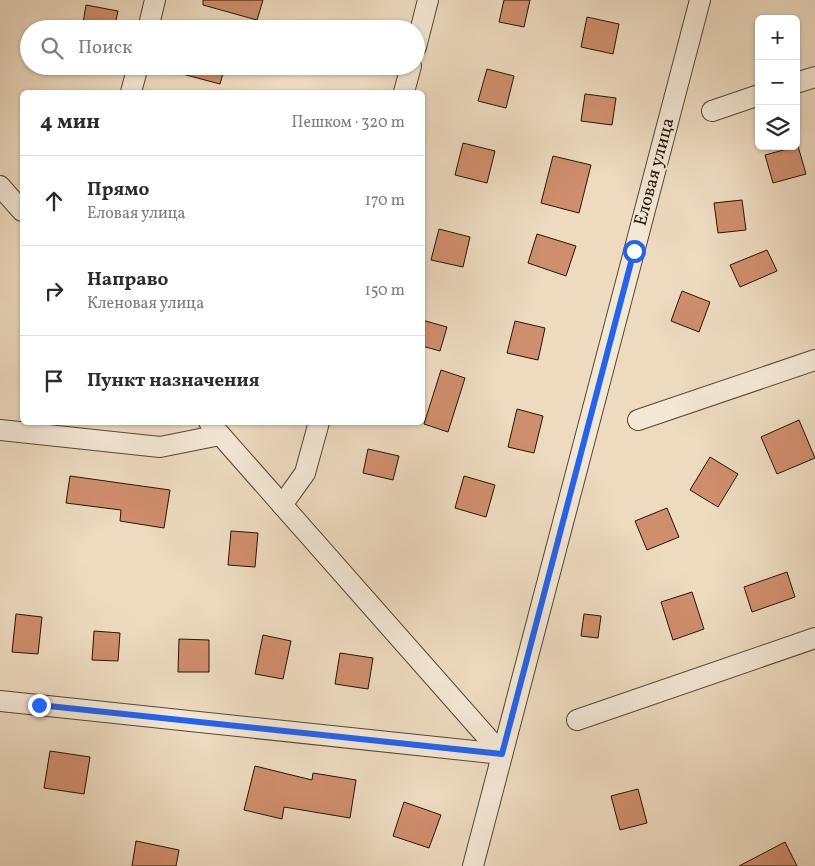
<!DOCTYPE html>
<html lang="ru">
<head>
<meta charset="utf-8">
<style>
  :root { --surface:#fff; --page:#f2f2f3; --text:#2b2b33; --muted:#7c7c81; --line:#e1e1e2 }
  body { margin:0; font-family:Vollkorn,serif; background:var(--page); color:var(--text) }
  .controls { position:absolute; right:15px; top:15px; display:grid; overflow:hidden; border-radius:8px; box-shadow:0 1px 4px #0004 }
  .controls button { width:45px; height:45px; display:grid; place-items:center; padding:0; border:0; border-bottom:1px solid var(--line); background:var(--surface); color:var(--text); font:25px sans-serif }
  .stop { position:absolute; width:15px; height:15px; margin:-11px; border:4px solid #2563eb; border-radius:50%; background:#fff }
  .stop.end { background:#2563eb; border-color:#fff; box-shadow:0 1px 5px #0008 }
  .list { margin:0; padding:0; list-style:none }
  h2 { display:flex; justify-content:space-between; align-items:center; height:65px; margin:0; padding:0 20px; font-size:21px }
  h2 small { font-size:16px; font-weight:400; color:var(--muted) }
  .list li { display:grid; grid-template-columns:32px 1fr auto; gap:15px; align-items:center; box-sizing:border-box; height:90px; padding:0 20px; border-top:1px solid var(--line) }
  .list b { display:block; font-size:19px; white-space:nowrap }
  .list p { margin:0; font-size:16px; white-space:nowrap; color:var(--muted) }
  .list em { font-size:16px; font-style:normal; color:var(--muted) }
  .icon { flex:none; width:28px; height:28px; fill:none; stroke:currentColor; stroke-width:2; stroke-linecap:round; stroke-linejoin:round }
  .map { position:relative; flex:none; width:815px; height:866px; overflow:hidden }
  .search { position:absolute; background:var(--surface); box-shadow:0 1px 4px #0004; left:20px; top:20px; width:405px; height:55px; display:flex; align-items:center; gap:12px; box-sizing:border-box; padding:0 18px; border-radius:28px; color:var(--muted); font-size:19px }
  .panel { position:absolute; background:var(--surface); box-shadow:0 1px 4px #0004; left:20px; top:90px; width:405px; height:335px; border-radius:8px }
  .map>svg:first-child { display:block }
</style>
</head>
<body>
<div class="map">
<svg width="815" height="866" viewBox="0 0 815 866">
  <rect width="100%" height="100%" fill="#eddabf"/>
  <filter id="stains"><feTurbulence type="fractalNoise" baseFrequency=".004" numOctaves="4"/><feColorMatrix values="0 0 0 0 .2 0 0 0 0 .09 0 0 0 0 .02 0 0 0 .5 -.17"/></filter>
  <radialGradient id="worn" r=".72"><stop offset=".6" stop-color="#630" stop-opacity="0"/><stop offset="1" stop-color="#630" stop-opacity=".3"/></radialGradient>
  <g fill="#cf8e6d" stroke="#231604">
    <polygon points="203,0 263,0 257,20 203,5"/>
    <polygon points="504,0 530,0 524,27 499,22"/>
    <polygon points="86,5 118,11 114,29 82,29"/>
    <polygon points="587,17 619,24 613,54 581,47"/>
    <polygon points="176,66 225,66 220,84 175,72"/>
    <polygon points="487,69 514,76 506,108 478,101"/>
    <polygon points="585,94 616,98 612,125 581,121"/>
    <polygon points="463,143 495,151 487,183 455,175"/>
    <polygon points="798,146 806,174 773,183 765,155"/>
    <polygon points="553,156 591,165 579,213 541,203"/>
    <polygon points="742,200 746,230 718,233 714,203"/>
    <polygon points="439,229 470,237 463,267 431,260"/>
    <polygon points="537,234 576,246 566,276 528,263"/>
    <polygon points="767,250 777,271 740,287 730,265"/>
    <polygon points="682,291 710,302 699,332 671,321"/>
    <polygon points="422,320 447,327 440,351 422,346"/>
    <polygon points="515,321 545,328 538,360 507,353"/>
    <polygon points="441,370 465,378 448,432 424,424"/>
    <polygon points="517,409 543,416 534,453 508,447"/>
    <polygon points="799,420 815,458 777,474 761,437"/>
    <polygon points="368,449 399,456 393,480 363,473"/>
    <polygon points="710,457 738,474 718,507 690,490"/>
    <polygon points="70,476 170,490 164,528 120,521 121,510 66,503"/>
    <polygon points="464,476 495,485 486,517 455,508"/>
    <polygon points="667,508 679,537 647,550 635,521"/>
    <polygon points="231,531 258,533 255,567 228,565"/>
    <polygon points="787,572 795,597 752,612 744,587"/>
    <polygon points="692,592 704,629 673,640 661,602"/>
    <polygon points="16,614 42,617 38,654 12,652"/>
    <polygon points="584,614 601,616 598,638 581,636"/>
    <polygon points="94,631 120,633 118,661 92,660"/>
    <polygon points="263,635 291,641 283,679 255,674"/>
    <polygon points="179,639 209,640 209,672 178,672"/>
    <polygon points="340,653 373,658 368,689 335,684"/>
    <polygon points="50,751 90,757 84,794 44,788"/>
    <polygon points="255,766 312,780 313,773 356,780 350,818 284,807 282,819 244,810"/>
    <polygon points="638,789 647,823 620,830 611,796"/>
    <polygon points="404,802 441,815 429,848 393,836"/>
    <polygon points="136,841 179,850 176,866 132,866"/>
    <polygon points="785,842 797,866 739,866"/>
  </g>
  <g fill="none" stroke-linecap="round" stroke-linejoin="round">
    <g stroke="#564733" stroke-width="22">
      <g id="minor">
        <polyline points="148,29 155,0"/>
        <polyline points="416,47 428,0"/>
        <polyline points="796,83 815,77"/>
        <polyline points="131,92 138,66"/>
        <polyline points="404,92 411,66"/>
        <polyline points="712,111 759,95"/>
        <polyline points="0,186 22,211"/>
        <polyline points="638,420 815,360"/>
        <polyline points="209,422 502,754"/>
        <polyline points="0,430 160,447 220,435"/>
        <polyline points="282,505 305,473 319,422"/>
        <polyline points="0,701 502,754"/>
        <polyline points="577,720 815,638"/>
        <polyline points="473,866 700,0"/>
      </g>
    </g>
    <use href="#minor" stroke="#f3e7d5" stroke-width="20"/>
  </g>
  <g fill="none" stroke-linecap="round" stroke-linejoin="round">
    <polyline stroke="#2563eb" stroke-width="6" points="39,705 502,754 634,251"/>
  </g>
  <g text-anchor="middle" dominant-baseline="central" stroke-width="4" stroke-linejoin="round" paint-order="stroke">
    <g font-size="18" fill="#231604" stroke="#f3e7d5">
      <text transform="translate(655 172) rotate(-75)">Еловая улица</text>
    </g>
  </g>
  <rect width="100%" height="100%" filter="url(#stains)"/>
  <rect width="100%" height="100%" fill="url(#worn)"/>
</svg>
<div class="controls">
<button>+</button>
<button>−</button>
<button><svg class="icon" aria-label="layers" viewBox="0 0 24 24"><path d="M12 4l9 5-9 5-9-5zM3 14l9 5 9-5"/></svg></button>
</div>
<div class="stop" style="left:634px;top:251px"></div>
<div class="stop end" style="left:39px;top:705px"></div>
<div class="search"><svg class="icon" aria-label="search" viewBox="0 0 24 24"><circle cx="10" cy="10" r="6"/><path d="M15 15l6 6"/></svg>Поиск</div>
<section class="panel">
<h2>4 мин<small>Пешком · 320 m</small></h2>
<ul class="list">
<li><svg class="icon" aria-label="ahead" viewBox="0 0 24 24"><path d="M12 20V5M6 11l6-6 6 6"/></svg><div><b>Прямо</b><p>Еловая улица</p></div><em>170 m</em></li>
<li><svg class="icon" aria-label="right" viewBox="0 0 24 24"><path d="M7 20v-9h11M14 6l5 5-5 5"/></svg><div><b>Направо</b><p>Кленовая улица</p></div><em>150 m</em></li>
<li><svg class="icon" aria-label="arrive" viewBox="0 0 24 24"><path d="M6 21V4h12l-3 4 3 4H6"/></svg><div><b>Пункт назначения</b></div></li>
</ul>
</section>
</div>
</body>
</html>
